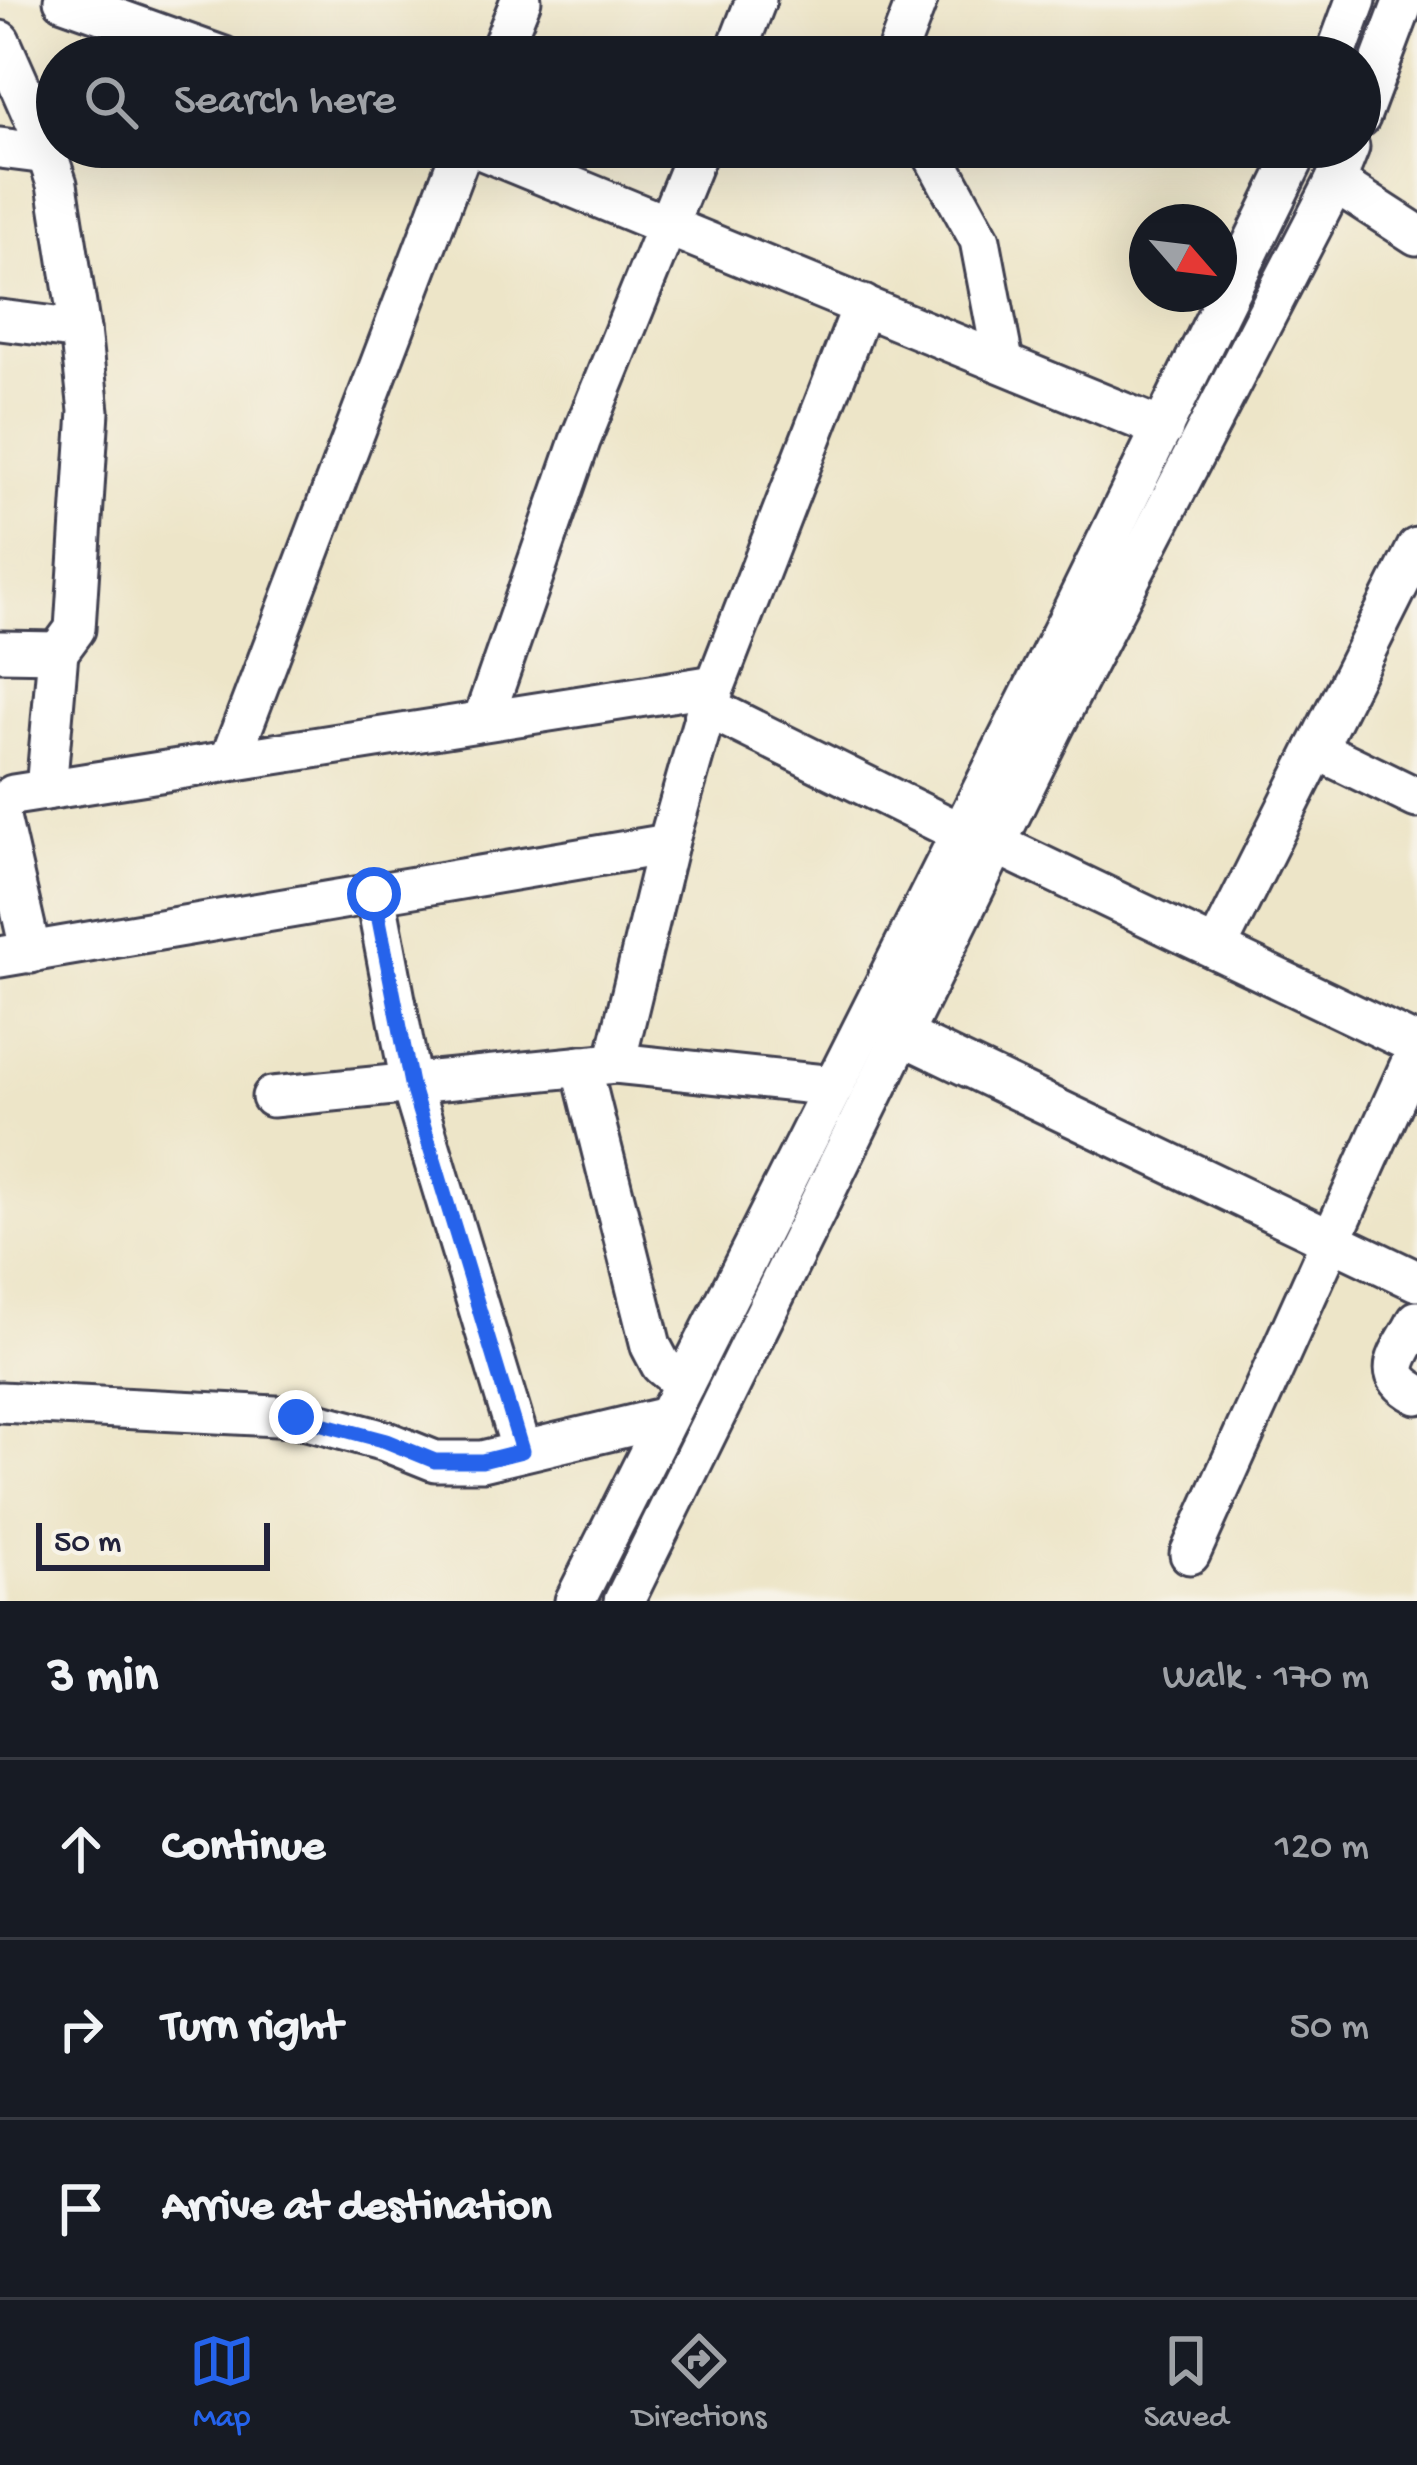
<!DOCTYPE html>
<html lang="en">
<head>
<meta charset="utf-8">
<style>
  :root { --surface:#171b24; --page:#20242c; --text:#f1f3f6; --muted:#9ea1a6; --line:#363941; --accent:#2563eb }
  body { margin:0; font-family:"Gochi Hand",sans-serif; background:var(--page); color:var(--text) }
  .compass { position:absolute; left:1129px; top:204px; width:108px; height:108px; border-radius:50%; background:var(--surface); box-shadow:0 12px 48px #0002; rotate:118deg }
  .scale { position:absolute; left:36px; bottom:30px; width:234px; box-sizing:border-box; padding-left:12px; border:6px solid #22223b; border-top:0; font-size:33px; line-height:42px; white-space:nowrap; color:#22223b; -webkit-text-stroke:9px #f7f3e8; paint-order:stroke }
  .stop { position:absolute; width:36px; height:36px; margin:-27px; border:9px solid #2563eb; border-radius:50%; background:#fff }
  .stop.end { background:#2563eb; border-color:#fff; box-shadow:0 3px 12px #0008 }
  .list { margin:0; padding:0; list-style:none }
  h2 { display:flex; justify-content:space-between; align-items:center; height:156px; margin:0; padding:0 48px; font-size:51px }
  h2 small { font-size:39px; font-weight:400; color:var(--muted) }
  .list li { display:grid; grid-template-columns:78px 1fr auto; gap:36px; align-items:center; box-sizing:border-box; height:180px; padding:0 48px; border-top:3px solid var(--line) }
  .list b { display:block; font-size:45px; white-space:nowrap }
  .list em { font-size:39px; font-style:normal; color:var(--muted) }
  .icon { flex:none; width:66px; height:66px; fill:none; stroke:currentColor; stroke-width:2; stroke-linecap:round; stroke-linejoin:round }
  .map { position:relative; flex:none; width:1417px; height:1601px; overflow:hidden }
  .search { position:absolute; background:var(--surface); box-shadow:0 12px 48px #0002; left:36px; right:36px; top:36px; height:132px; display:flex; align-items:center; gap:30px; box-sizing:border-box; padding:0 42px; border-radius:66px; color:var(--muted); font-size:45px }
  .sheet { height:696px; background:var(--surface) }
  nav { display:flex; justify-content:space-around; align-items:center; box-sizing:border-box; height:168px; border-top:3px solid var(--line); background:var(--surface); font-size:33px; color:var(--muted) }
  nav a { display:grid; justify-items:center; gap:6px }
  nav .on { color:var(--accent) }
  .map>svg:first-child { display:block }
</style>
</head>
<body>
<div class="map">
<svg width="1417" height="1601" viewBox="0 0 1417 1601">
  <rect width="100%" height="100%" fill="#f7f3e8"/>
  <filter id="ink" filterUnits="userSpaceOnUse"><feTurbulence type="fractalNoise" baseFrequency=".00833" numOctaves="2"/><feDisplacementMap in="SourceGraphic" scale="24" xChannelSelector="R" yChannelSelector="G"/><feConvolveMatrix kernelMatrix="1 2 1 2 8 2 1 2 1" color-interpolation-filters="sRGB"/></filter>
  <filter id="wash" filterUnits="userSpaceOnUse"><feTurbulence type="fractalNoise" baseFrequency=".004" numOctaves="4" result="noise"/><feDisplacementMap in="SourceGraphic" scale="48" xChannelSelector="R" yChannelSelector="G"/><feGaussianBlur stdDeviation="2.7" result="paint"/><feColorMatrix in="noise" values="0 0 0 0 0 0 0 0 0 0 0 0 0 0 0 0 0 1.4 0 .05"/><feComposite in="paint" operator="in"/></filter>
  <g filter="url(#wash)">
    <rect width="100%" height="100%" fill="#ede5c8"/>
  </g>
  <g filter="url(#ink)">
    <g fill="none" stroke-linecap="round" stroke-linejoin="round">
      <g stroke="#403f50" stroke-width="45">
        <g id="minor">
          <polyline points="64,0 224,57"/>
          <polyline points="0,41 38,127 57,184 80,330 89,411 75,629 58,652 0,651"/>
          <polyline points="498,57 521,0"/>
          <polyline points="734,57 756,0"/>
          <polyline points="895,57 917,0"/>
          <polyline points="1335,57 1356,0"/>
          <polyline points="1360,117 1404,0"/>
          <polyline points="475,147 1163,429"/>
          <polyline points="929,147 980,240 1003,361"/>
          <polyline points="0,148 47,154"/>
          <polyline points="1335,182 1417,235"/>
          <polyline points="0,320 80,330"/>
          <polyline points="707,707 961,833"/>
          <polyline points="483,720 580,441 699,147"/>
          <polyline points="1316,749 1417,798"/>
          <polyline points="230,760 463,147"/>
          <polyline points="46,790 58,652"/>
          <polyline points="0,815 2,803 13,795 715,685"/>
          <polyline points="0,817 31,953"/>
          <polyline points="996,844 1417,1045"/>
          <polyline points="375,894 411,1084 522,1451"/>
          <polyline points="1216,949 1417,548"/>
          <polyline points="0,957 668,844"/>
          <polyline points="902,1035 1417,1281"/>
          <polyline points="615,1063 668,844 707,707 863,305"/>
          <polyline points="581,1066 651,1346 661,1365 684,1384"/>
          <polyline points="272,1097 615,1063 834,1086"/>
          <path d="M1417 1321C1401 1354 1377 1373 1417 1394"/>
          <polyline points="0,1402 296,1417 385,1441 435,1461 482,1461 667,1417"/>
          <polyline points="1190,1554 1417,1050"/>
          <polyline points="575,1601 1068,620 1300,147"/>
          <polyline points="624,1601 1054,726 1335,182 1349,147"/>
        </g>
      </g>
      <use href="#minor" stroke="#fff" stroke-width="39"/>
    </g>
  </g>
  <g fill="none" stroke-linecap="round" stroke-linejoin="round" filter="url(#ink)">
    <polyline stroke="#2563eb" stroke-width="15" points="296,1417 386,1441 435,1461 482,1461 522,1451 411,1084 374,894"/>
  </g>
</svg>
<svg class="compass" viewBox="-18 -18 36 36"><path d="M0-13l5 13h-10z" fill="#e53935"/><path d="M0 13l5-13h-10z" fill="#9ea1a6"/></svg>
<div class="scale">50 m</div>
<div class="stop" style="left:374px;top:894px"></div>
<div class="stop end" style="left:296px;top:1417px"></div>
<div class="search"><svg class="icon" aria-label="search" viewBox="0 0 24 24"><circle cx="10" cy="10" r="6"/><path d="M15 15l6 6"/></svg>Search here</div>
</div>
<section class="sheet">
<h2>3 min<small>Walk · 170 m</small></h2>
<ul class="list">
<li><svg class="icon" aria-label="ahead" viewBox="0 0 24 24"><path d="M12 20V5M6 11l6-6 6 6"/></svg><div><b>Continue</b></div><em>120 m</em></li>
<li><svg class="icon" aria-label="right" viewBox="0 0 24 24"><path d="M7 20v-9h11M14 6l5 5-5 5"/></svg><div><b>Turn right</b></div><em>50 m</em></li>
<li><svg class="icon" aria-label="arrive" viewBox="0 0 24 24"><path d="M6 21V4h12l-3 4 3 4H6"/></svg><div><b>Arrive at destination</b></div></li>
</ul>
</section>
<nav>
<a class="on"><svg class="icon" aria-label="map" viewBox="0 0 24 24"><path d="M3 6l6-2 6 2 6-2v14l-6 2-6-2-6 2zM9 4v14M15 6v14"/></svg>Map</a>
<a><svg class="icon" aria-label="directions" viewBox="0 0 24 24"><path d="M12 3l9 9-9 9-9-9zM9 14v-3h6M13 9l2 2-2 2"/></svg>Directions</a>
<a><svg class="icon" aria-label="saved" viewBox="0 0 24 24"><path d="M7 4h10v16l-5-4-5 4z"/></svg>Saved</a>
</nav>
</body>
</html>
